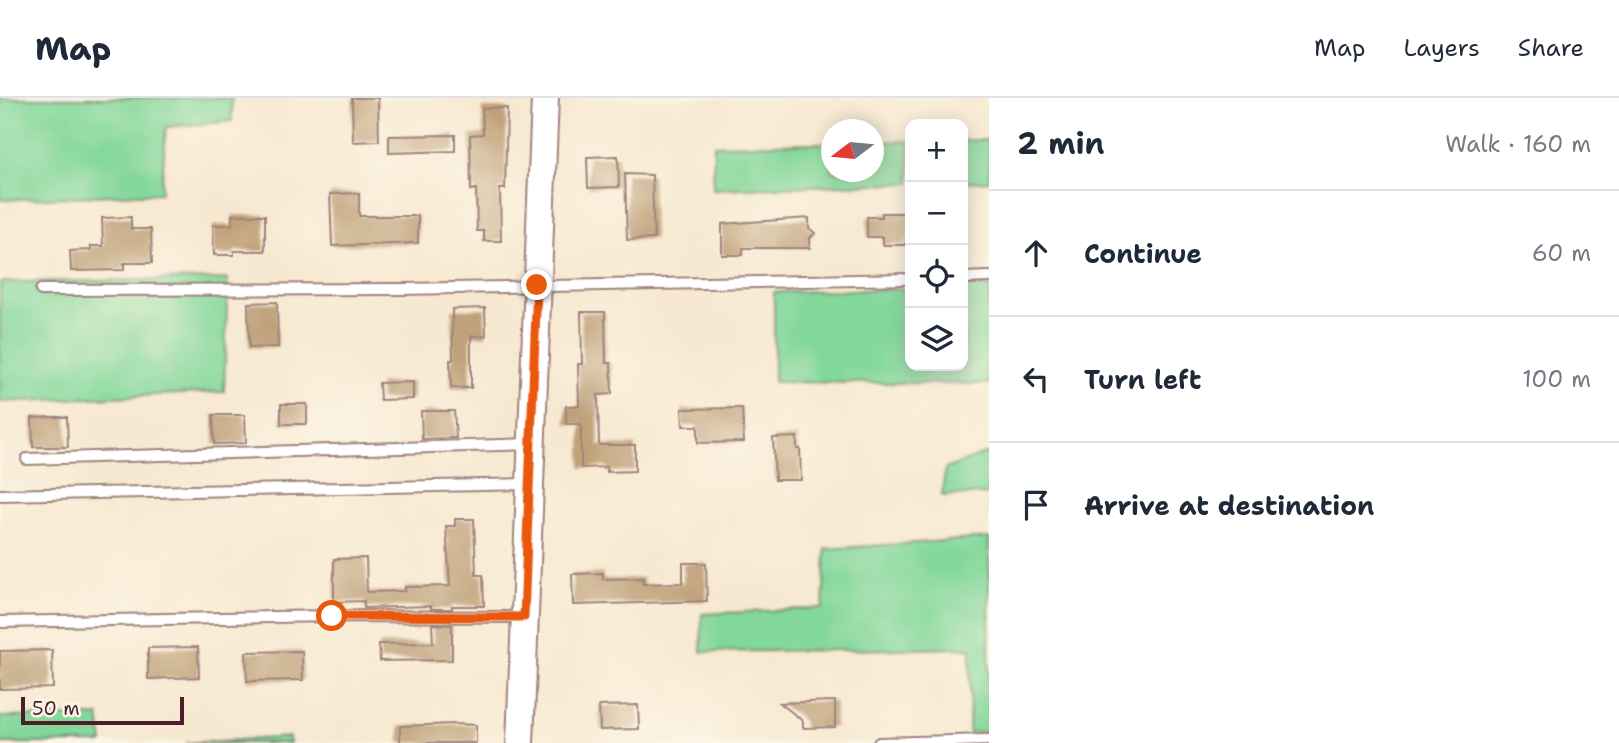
<!DOCTYPE html>
<html lang="en">
<head>
<meta charset="utf-8">
<style>
  :root { --surface:#fff; --page:#f2f2f3; --text:#1f2937; --muted:#747a83; --line:#e0e1e3 }
  body { margin:0; font-family:"Shantell Sans",sans-serif; background:var(--page); color:var(--text) }
  .controls { position:absolute; right:21px; top:21px; display:grid; overflow:hidden; border-radius:14px; box-shadow:0 4px 18px #0003 }
  .controls button { width:63px; height:63px; display:grid; place-items:center; padding:0; border:0; border-bottom:2px solid var(--line); background:var(--surface); color:var(--text); font:35px sans-serif }
  .compass { position:absolute; left:821px; top:21px; width:63px; height:63px; border-radius:50%; background:var(--surface); box-shadow:0 4px 18px #0003; rotate:254deg }
  .scale { position:absolute; left:21px; bottom:18px; width:163px; box-sizing:border-box; padding-left:7px; border:4px solid #4a1f2b; border-top:0; font-size:19px; line-height:24px; white-space:nowrap; color:#4a1f2b; -webkit-text-stroke:5px #fcf5e5; paint-order:stroke }
  .stop { position:absolute; width:21px; height:21px; margin:-16px; border:5px solid #ea580c; border-radius:50%; background:#fff }
  .stop.end { background:#ea580c; border-color:#fff; box-shadow:0 2px 7px #0008 }
  .list { margin:0; padding:0; list-style:none }
  h2 { display:flex; justify-content:space-between; align-items:center; height:91px; margin:0; padding:0 28px; font-size:30px }
  h2 small { font-size:23px; font-weight:400; color:var(--muted) }
  .list li { display:grid; grid-template-columns:46px 1fr auto; gap:21px; align-items:center; box-sizing:border-box; height:126px; padding:0 28px; border-top:2px solid var(--line) }
  .list b { display:block; font-size:26px; white-space:nowrap }
  .list em { font-size:23px; font-style:normal; color:var(--muted) }
  .icon { flex:none; width:38px; height:38px; fill:none; stroke:currentColor; stroke-width:2; stroke-linecap:round; stroke-linejoin:round }
  .map { position:relative; flex:none; width:989px; height:645px; overflow:hidden }
  header { display:flex; align-items:center; gap:42px; box-sizing:border-box; height:98px; padding:0 35px; background:var(--surface); border-bottom:2px solid var(--line) }
  header strong { font-size:33px }
  nav { display:flex; gap:38px; margin-inline-start:auto; font-size:24px }
  main { display:flex }
  aside { flex:1; background:var(--surface) }
  .map>svg:first-child { display:block }
</style>
</head>
<body>
<header>
<strong>Map</strong>
<nav><a>Map</a><a>Layers</a><a>Share</a></nav>
</header>
<main>
<div class="map">
<svg width="989" height="645" viewBox="0 0 989 645">
  <rect width="100%" height="100%" fill="#fcf5e5"/>
  <filter id="ink" filterUnits="userSpaceOnUse"><feTurbulence type="fractalNoise" baseFrequency=".0143" numOctaves="2"/><feDisplacementMap in="SourceGraphic" scale="14" xChannelSelector="R" yChannelSelector="G"/><feConvolveMatrix kernelMatrix="1 2 1 2 8 2 1 2 1" color-interpolation-filters="sRGB"/></filter>
  <filter id="wash" filterUnits="userSpaceOnUse"><feTurbulence type="fractalNoise" baseFrequency=".00686" numOctaves="4" result="noise"/><feDisplacementMap in="SourceGraphic" scale="28" xChannelSelector="R" yChannelSelector="G"/><feGaussianBlur stdDeviation="1.57" result="paint"/><feColorMatrix in="noise" values="0 0 0 0 0 0 0 0 0 0 0 0 0 0 0 0 0 1.4 0 .05"/><feComposite in="paint" operator="in"/></filter>
  <g filter="url(#wash)">
    <rect width="100%" height="100%" fill="#f7e9d1"/>
    <g fill="#82d79a" stroke="#667b62" stroke-width="2">
      <polygon points="0,0 232,0 232,23 166,29 161,95 0,102"/>
      <polygon points="963,42 989,42 989,83 963,84"/>
      <polygon points="910,43 910,85 713,91 714,47 831,45 832,74 874,74 874,44"/>
      <polygon points="228,181 224,294 0,304 0,184"/>
      <polygon points="989,188 989,286 774,284 774,194 910,191 910,268 963,268 963,189"/>
      <polygon points="989,354 989,396 942,398 945,371"/>
      <polygon points="989,440 989,634 969,635 971,550 701,554 702,516 823,510 826,451"/>
      <polygon points="99,618 103,645 0,645 0,619"/>
      <polygon points="289,639 290,645 186,645"/>
    </g>
    <g id="blocks">
      <g fill="#c0a27a">
        <polygon points="352,0 378,0 379,43 353,44"/>
        <polygon points="482,10 507,10 505,91 500,91 501,143 484,143 484,133 477,133 476,91 471,92 470,37 483,36"/>
        <polygon points="455,37 455,53 389,55 389,38"/>
        <polygon points="618,58 619,89 588,90 587,59"/>
        <polygon points="625,76 652,77 654,141 627,142"/>
        <polygon points="359,95 359,118 418,118 418,145 332,148 330,96"/>
        <polygon points="882,115 910,115 910,142 906,142 905,147 883,147 883,139 867,139 867,119 882,119"/>
        <polygon points="232,117 265,117 265,153 234,153 234,157 214,157 213,127 232,127"/>
        <polygon points="131,119 131,131 151,131 152,165 124,165 124,172 71,173 70,153 91,152 91,148 103,148 102,120"/>
        <polygon points="809,120 809,130 815,135 810,140 810,150 743,150 743,157 722,157 722,126"/>
        <polygon points="277,204 278,249 249,250 248,205"/>
        <polygon points="485,210 486,238 471,238 471,290 451,290 450,262 453,262 452,211"/>
        <polygon points="581,214 605,214 606,265 611,265 612,296 598,297 599,347 635,347 635,373 607,374 607,369 581,370 581,326 566,326 566,308 579,308 578,266 582,266"/>
        <polygon points="413,284 413,301 380,302 379,285"/>
        <rect x="281" y="306" width="26" height="20"/>
        <polygon points="742,310 744,344 698,345 698,328 683,328 682,311"/>
        <polygon points="421,313 454,313 456,340 422,341"/>
        <polygon points="213,317 245,317 246,345 214,346"/>
        <polygon points="53,319 67,319 68,349 33,349 32,320"/>
        <polygon points="797,339 797,351 800,351 801,382 775,382 773,340"/>
        <polygon points="455,421 474,421 476,477 483,477 484,508 452,508 452,511 431,511 431,508 364,510 364,503 334,504 334,461 366,460 367,494 405,493 405,489 450,488 446,428 455,428"/>
        <polygon points="683,465 706,465 707,503 573,507 572,476 603,475 603,481 643,480 643,486 683,485"/>
        <polygon points="432,526 452,527 452,562 380,563 379,546 433,545"/>
        <polygon points="198,549 199,579 148,581 148,550"/>
        <polygon points="52,552 53,590 0,591 0,553"/>
        <polygon points="302,553 303,582 247,583 246,554"/>
        <polygon points="835,603 835,629 803,630 803,623 780,605"/>
        <polygon points="638,607 639,631 600,632 599,608"/>
        <polygon points="455,626 476,627 476,645 400,645 400,628"/>
      </g>
    </g>
  </g>
  <g filter="url(#ink)">
    <use href="#blocks" fill-opacity="0" stroke="#a0847e" stroke-width="2"/>
    <g fill="none" stroke-linecap="round" stroke-linejoin="round">
      <g stroke="#a0847e" stroke-width="14">
        <g id="service">
          <polyline points="963,180 989,179"/>
          <polyline points="41,192 402,191 910,181"/>
          <polyline points="27,361 531,346"/>
          <polyline points="0,397 529,386"/>
          <polyline points="0,524 332,518 524,519"/>
          <polyline points="879,645 989,642"/>
        </g>
      </g>
      <g stroke="#a0847e" stroke-width="30">
        <polyline id="tertiary" points="520,645 545,0"/>
      </g>
      <use href="#service" stroke="#fff" stroke-width="10"/>
      <use href="#tertiary" stroke="#fff" stroke-width="26"/>
    </g>
  </g>
  <g fill="none" stroke-linecap="round" stroke-linejoin="round" filter="url(#ink)">
    <polyline stroke="#ea580c" stroke-width="9" points="332,518 524,519 537,187"/>
  </g>
</svg>
<div class="controls">
<button>+</button>
<button>−</button>
<button><svg class="icon" aria-label="locate" viewBox="0 0 24 24"><circle cx="12" cy="12" r="6"/><path d="M12 2v4M12 18v4M2 12h4M18 12h4"/></svg></button>
<button><svg class="icon" aria-label="layers" viewBox="0 0 24 24"><path d="M12 4l9 5-9 5-9-5zM3 14l9 5 9-5"/></svg></button>
</div>
<svg class="compass" viewBox="-18 -18 36 36"><path d="M0-13l5 13h-10z" fill="#e53935"/><path d="M0 13l5-13h-10z" fill="#747a83"/></svg>
<div class="scale">50 m</div>
<div class="stop" style="left:332px;top:518px"></div>
<div class="stop end" style="left:537px;top:187px"></div>
</div>
<aside>
<h2>2 min<small>Walk · 160 m</small></h2>
<ul class="list">
<li><svg class="icon" aria-label="ahead" viewBox="0 0 24 24"><path d="M12 20V5M6 11l6-6 6 6"/></svg><div><b>Continue</b></div><em>60 m</em></li>
<li><svg class="icon" aria-label="left" viewBox="0 0 24 24"><path d="M17 20v-9H6M10 6l-5 5 5 5"/></svg><div><b>Turn left</b></div><em>100 m</em></li>
<li><svg class="icon" aria-label="arrive" viewBox="0 0 24 24"><path d="M6 21V4h12l-3 4 3 4H6"/></svg><div><b>Arrive at destination</b></div></li>
</ul>
</aside>
</main>
</body>
</html>
